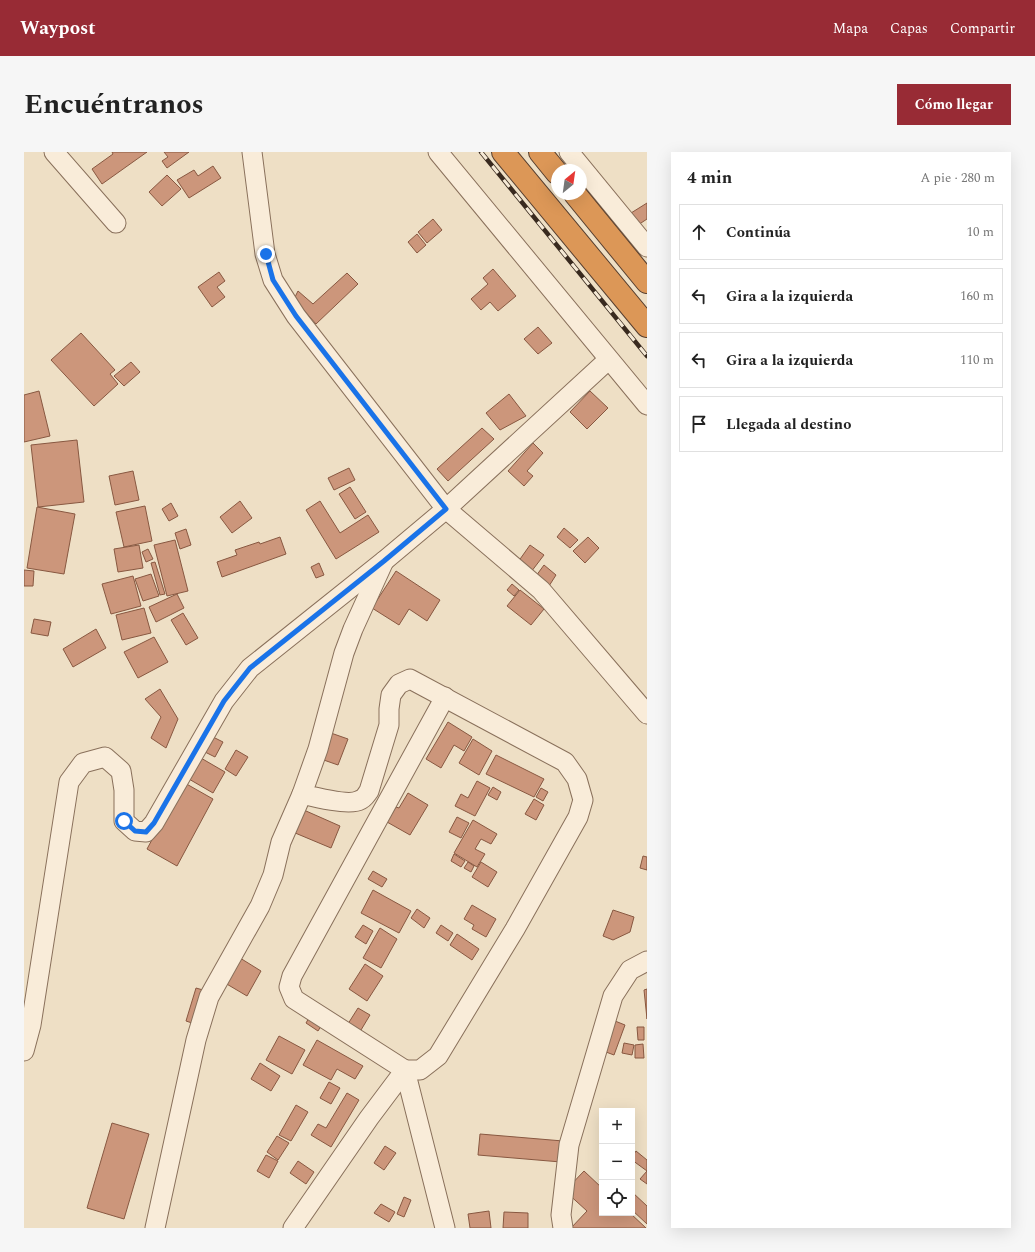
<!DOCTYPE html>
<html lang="es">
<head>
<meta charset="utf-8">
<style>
  :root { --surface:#fff; --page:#f6f6f6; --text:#222; --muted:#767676; --line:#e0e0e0; --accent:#982b35 }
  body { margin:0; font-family:Spectral,serif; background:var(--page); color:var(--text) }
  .controls { position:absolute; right:12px; bottom:12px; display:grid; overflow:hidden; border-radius:0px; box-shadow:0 4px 16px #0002 }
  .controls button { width:36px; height:36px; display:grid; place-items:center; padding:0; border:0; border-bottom:1px solid var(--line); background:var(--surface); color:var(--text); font:20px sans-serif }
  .compass { position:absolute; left:527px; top:12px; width:36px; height:36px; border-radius:50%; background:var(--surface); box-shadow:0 4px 16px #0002; rotate:29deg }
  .stop { position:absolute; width:12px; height:12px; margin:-9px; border:3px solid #1a73e8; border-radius:50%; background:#fff }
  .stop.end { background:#1a73e8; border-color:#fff; box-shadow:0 1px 4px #0008 }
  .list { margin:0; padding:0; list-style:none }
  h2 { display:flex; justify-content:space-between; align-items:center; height:52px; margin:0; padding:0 16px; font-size:17px }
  h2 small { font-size:13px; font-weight:400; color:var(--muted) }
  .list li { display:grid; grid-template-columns:26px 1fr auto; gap:12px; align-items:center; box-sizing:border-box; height:56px; margin:0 8px 8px; padding:0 8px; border:1px solid var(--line); border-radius:0px }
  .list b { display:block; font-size:15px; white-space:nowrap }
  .list em { font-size:13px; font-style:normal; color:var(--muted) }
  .icon { flex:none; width:22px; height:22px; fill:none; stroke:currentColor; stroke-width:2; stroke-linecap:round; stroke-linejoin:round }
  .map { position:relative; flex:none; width:623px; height:1076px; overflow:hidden; border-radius:0px }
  header { display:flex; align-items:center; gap:24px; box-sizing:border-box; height:56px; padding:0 20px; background:var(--accent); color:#fff }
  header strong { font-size:19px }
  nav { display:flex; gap:22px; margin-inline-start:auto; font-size:14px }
  .intro { display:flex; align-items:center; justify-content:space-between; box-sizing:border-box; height:96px; padding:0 24px }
  h1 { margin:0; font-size:28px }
  .button { padding:10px 18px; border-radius:0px; background:var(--accent); color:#fff; font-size:14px; font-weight:700 }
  main { display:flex; gap:24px; padding:0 24px }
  aside { flex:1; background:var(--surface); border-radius:0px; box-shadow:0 4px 16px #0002 }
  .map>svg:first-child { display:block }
</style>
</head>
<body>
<header>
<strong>Waypost</strong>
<nav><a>Mapa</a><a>Capas</a><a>Compartir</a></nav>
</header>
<div class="intro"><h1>Encuéntranos</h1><a class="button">Cómo llegar</a></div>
<main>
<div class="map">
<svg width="623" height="1076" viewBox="0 0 623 1076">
  <rect width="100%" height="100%" fill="#eedfc5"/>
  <g fill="#cc967b" stroke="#885841">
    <polygon points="88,0 123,0 78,32 68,17 89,2"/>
    <polygon points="140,0 165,0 143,16 138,9 144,5"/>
    <polygon points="189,14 197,26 165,46 153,28 170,18 174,24"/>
    <polygon points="143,23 157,37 138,54 125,40"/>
    <polygon points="623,51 623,67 614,73 607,61"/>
    <polygon points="409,67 418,78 403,91 394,80"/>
    <polygon points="393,82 402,93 393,101 384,90"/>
    <polygon points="469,117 492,144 474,159 466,150 457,158 447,147 464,132 459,126"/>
    <polygon points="195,120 201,129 193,135 201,145 188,155 174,135"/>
    <polygon points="323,121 334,132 292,172 270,147 274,139 289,152"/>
    <polygon points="514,175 528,191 514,202 500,187"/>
    <polygon points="57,181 91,218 86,222 94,232 70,254 27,208"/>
    <polygon points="107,210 116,220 100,234 90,224"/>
    <polygon points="15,239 26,284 0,290 0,243"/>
    <polygon points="566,239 584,256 563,277 546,260"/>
    <polygon points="485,242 502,264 476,278 462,261"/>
    <polygon points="458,276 470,287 424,329 413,317"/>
    <polygon points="53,288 60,350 14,355 7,293"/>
    <polygon points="509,291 519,301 503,319 509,324 500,334 484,319"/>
    <polygon points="325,316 331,328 310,338 304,326"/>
    <polygon points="109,319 115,348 91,353 85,324"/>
    <polygon points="326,335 342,360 331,367 315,342"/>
    <polygon points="216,349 228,366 208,381 196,365"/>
    <polygon points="296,349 316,381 344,363 355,380 312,407 282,358"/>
    <polygon points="147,351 154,364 145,369 138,357"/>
    <polygon points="121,354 128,389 100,395 92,360"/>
    <polygon points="13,355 51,362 40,422 3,416"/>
    <polygon points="540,376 554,388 546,396 533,385"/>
    <polygon points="162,377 167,393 156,397 151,381"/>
    <polygon points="256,385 262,402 198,425 193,410 213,403 211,398 235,390 236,392"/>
    <polygon points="564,385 575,396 561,411 549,399"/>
    <polygon points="151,388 164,439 143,444 130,393"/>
    <polygon points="115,393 119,416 94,420 90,397"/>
    <polygon points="506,393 520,403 507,420 494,410"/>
    <polygon points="124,397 129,407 122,410 118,400"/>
    <polygon points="131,410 141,442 136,443 127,411"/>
    <polygon points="295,411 300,423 292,426 287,415"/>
    <polygon points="520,413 532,423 525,434 512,424"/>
    <polygon points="0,418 10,419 9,434 0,434"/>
    <polygon points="372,419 416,448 403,469 385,457 375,473 348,456"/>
    <polygon points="127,422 135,444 119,449 111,427"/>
    <polygon points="109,424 117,454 87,462 78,432"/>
    <polygon points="488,432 495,438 490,444 483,438"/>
    <polygon points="496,438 520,457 507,473 483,454"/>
    <polygon points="153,442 160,456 132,470 125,455"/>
    <polygon points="120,456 127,481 98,488 92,463"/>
    <polygon points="159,461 174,486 162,493 147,468"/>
    <polygon points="10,467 27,470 24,484 7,481"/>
    <polygon points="72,477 82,496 49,515 39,497"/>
    <polygon points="130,485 144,510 114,526 100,500"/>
    <polygon points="136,537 154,567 142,596 127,586 137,565 121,547"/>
    <polygon points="424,570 448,585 440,599 430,593 417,616 402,607"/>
    <polygon points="304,580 324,587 314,613 294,606"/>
    <polygon points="183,582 199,590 191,605 175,597"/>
    <polygon points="449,587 468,599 455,623 435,611"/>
    <polygon points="212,598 224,605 212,624 201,617"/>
    <polygon points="170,602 201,620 189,641 158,623"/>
    <polygon points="472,603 520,627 510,645 462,622"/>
    <polygon points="453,629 466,636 451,664 431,654 437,642 444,646"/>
    <polygon points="159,630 189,647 153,714 123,697"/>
    <polygon points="469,635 477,640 473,648 464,643"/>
    <polygon points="517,636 524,640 519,649 512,645"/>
    <polygon points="384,641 404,653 386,683 363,670 372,655 375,656"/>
    <polygon points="510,647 520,653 512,668 501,662"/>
    <polygon points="273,655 316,674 307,696 264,678"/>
    <polygon points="433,665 445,671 437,686 425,680"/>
    <polygon points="449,668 473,682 467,692 457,687 451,697 461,702 453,715 430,701"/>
    <polygon points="430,702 441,709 437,715 427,709"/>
    <polygon points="619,704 623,705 623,718 616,716"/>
    <polygon points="444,710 450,714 447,720 440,716"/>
    <polygon points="457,710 473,720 464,735 448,725"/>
    <polygon points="349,719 363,727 358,735 344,727"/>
    <polygon points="349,738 387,759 375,781 337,761"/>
    <polygon points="448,753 472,767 462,785 448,777 450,773 440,767"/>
    <polygon points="393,757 406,766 400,776 387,766"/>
    <polygon points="589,758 610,765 606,780 589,788 579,784"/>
    <polygon points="339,773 349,779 342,792 331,785"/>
    <polygon points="417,773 429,781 424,789 412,781"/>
    <polygon points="356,776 373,787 357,816 339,806"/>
    <polygon points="433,782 455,797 448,808 426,793"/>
    <polygon points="216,806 237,819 223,844 201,831"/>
    <polygon points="341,812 359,824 343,849 325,837"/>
    <polygon points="172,836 179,838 168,871 162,869"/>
    <polygon points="623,837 623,867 620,838"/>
    <polygon points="334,856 346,863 334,883 322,875"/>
    <polygon points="286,864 299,871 294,879 282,871"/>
    <polygon points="586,867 601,873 590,903 574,897"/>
    <polygon points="613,875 620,875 620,888 614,888"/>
    <polygon points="255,884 281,898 268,922 242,908"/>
    <polygon points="293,888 339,914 331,927 313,917 307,928 279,913"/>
    <polygon points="600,891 610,893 608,903 598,901"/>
    <polygon points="619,892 620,906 611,906 611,893"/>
    <polygon points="236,911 256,924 247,939 227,927"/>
    <polygon points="305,930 316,936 307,952 296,946"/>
    <polygon points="323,941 335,948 307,995 287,983 294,972 302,976"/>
    <polygon points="272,953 284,960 267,989 255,983"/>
    <polygon points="88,971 125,982 100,1067 63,1056"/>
    <polygon points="456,982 539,989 537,1010 454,1003"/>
    <polygon points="253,984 265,991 254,1008 243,1000"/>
    <polygon points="361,994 372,1001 360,1018 350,1011"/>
    <polygon points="612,999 623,1008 623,1019 608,1008 608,1005"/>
    <polygon points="242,1003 254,1009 245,1026 233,1019"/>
    <polygon points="274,1009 290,1020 282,1032 266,1021"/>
    <polygon points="560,1019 578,1036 578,1061 606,1061 622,1076 547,1076 563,1059 541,1039"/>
    <polygon points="623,1019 623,1032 616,1027"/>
    <polygon points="608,1040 623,1054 623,1072 608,1058"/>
    <polygon points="380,1045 387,1048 380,1065 373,1062"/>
    <polygon points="357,1052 371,1060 365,1070 350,1061"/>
    <polygon points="465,1059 467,1076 446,1076 444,1062"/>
    <polygon points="480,1060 504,1061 504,1076 479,1076"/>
  </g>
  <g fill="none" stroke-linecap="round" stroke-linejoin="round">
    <g stroke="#89705b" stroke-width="21">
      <g id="street">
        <polyline points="30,0 92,71"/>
        <polyline points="228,0 241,102 249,128 272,164 422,357 517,438 623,562"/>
        <polyline points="414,0 623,253"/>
        <polyline points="545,0 623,95"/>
        <polyline points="0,899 7,873 45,630 59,611 81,605 97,619 100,638 100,669 111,679 122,680 130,671 200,549 226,516 360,409 422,357 584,208"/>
        <polyline points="131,1076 172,888 185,845 236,754 249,723 257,690 278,642"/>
        <path d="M269 1076 345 966 381 918H396L414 904 491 777 554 665 559 648 553 627 541 610 386 527 375 532 367 543 365 557V573L345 639C342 643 340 647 336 648 326 654 290 645 278 642L294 597 320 501 329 477 360 409"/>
        <polyline points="421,1076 381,918 270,847 265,835 268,824 421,545"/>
        <polyline points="539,1076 537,1063 545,993 589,844 606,818 623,809"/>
      </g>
    </g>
    <g stroke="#573f2f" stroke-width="24">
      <g id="highway">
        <polyline points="479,0 623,174"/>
        <polyline points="516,0 533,21"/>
        <polyline points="551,42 623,130"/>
      </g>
    </g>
    <use href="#street" stroke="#f9ecd9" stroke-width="19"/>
    <use href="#highway" stroke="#dc9757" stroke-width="22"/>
    <g stroke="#392a1f" stroke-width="4.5">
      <polyline id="rail" points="457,0 623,204"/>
    </g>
    <use href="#rail" stroke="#f5e9d5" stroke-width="3" stroke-dasharray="9" stroke-linecap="butt"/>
  </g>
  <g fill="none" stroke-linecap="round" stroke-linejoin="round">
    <polyline stroke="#1a73e8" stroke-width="5" points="100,669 111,679 122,680 130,671 200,549 226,516 360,409 422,357 272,164 249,128 242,102"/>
  </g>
</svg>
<div class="controls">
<button>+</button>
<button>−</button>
<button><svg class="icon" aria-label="locate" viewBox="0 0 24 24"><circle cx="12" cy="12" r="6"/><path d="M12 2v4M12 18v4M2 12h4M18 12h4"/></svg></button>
</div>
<svg class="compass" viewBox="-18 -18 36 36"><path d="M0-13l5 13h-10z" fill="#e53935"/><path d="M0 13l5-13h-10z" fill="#767676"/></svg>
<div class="stop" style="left:100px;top:669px"></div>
<div class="stop end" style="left:242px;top:102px"></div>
</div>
<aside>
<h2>4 min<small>A pie · 280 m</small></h2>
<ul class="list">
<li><svg class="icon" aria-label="ahead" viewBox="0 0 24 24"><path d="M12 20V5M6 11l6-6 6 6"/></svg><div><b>Continúa</b></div><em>10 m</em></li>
<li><svg class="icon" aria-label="left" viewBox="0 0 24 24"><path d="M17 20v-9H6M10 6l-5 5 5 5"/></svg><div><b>Gira a la izquierda</b></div><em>160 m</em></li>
<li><svg class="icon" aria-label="left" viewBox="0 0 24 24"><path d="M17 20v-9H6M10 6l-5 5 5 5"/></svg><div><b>Gira a la izquierda</b></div><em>110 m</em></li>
<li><svg class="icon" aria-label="arrive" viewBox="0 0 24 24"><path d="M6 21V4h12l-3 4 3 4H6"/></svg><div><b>Llegada al destino</b></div></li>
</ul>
</aside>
</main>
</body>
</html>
